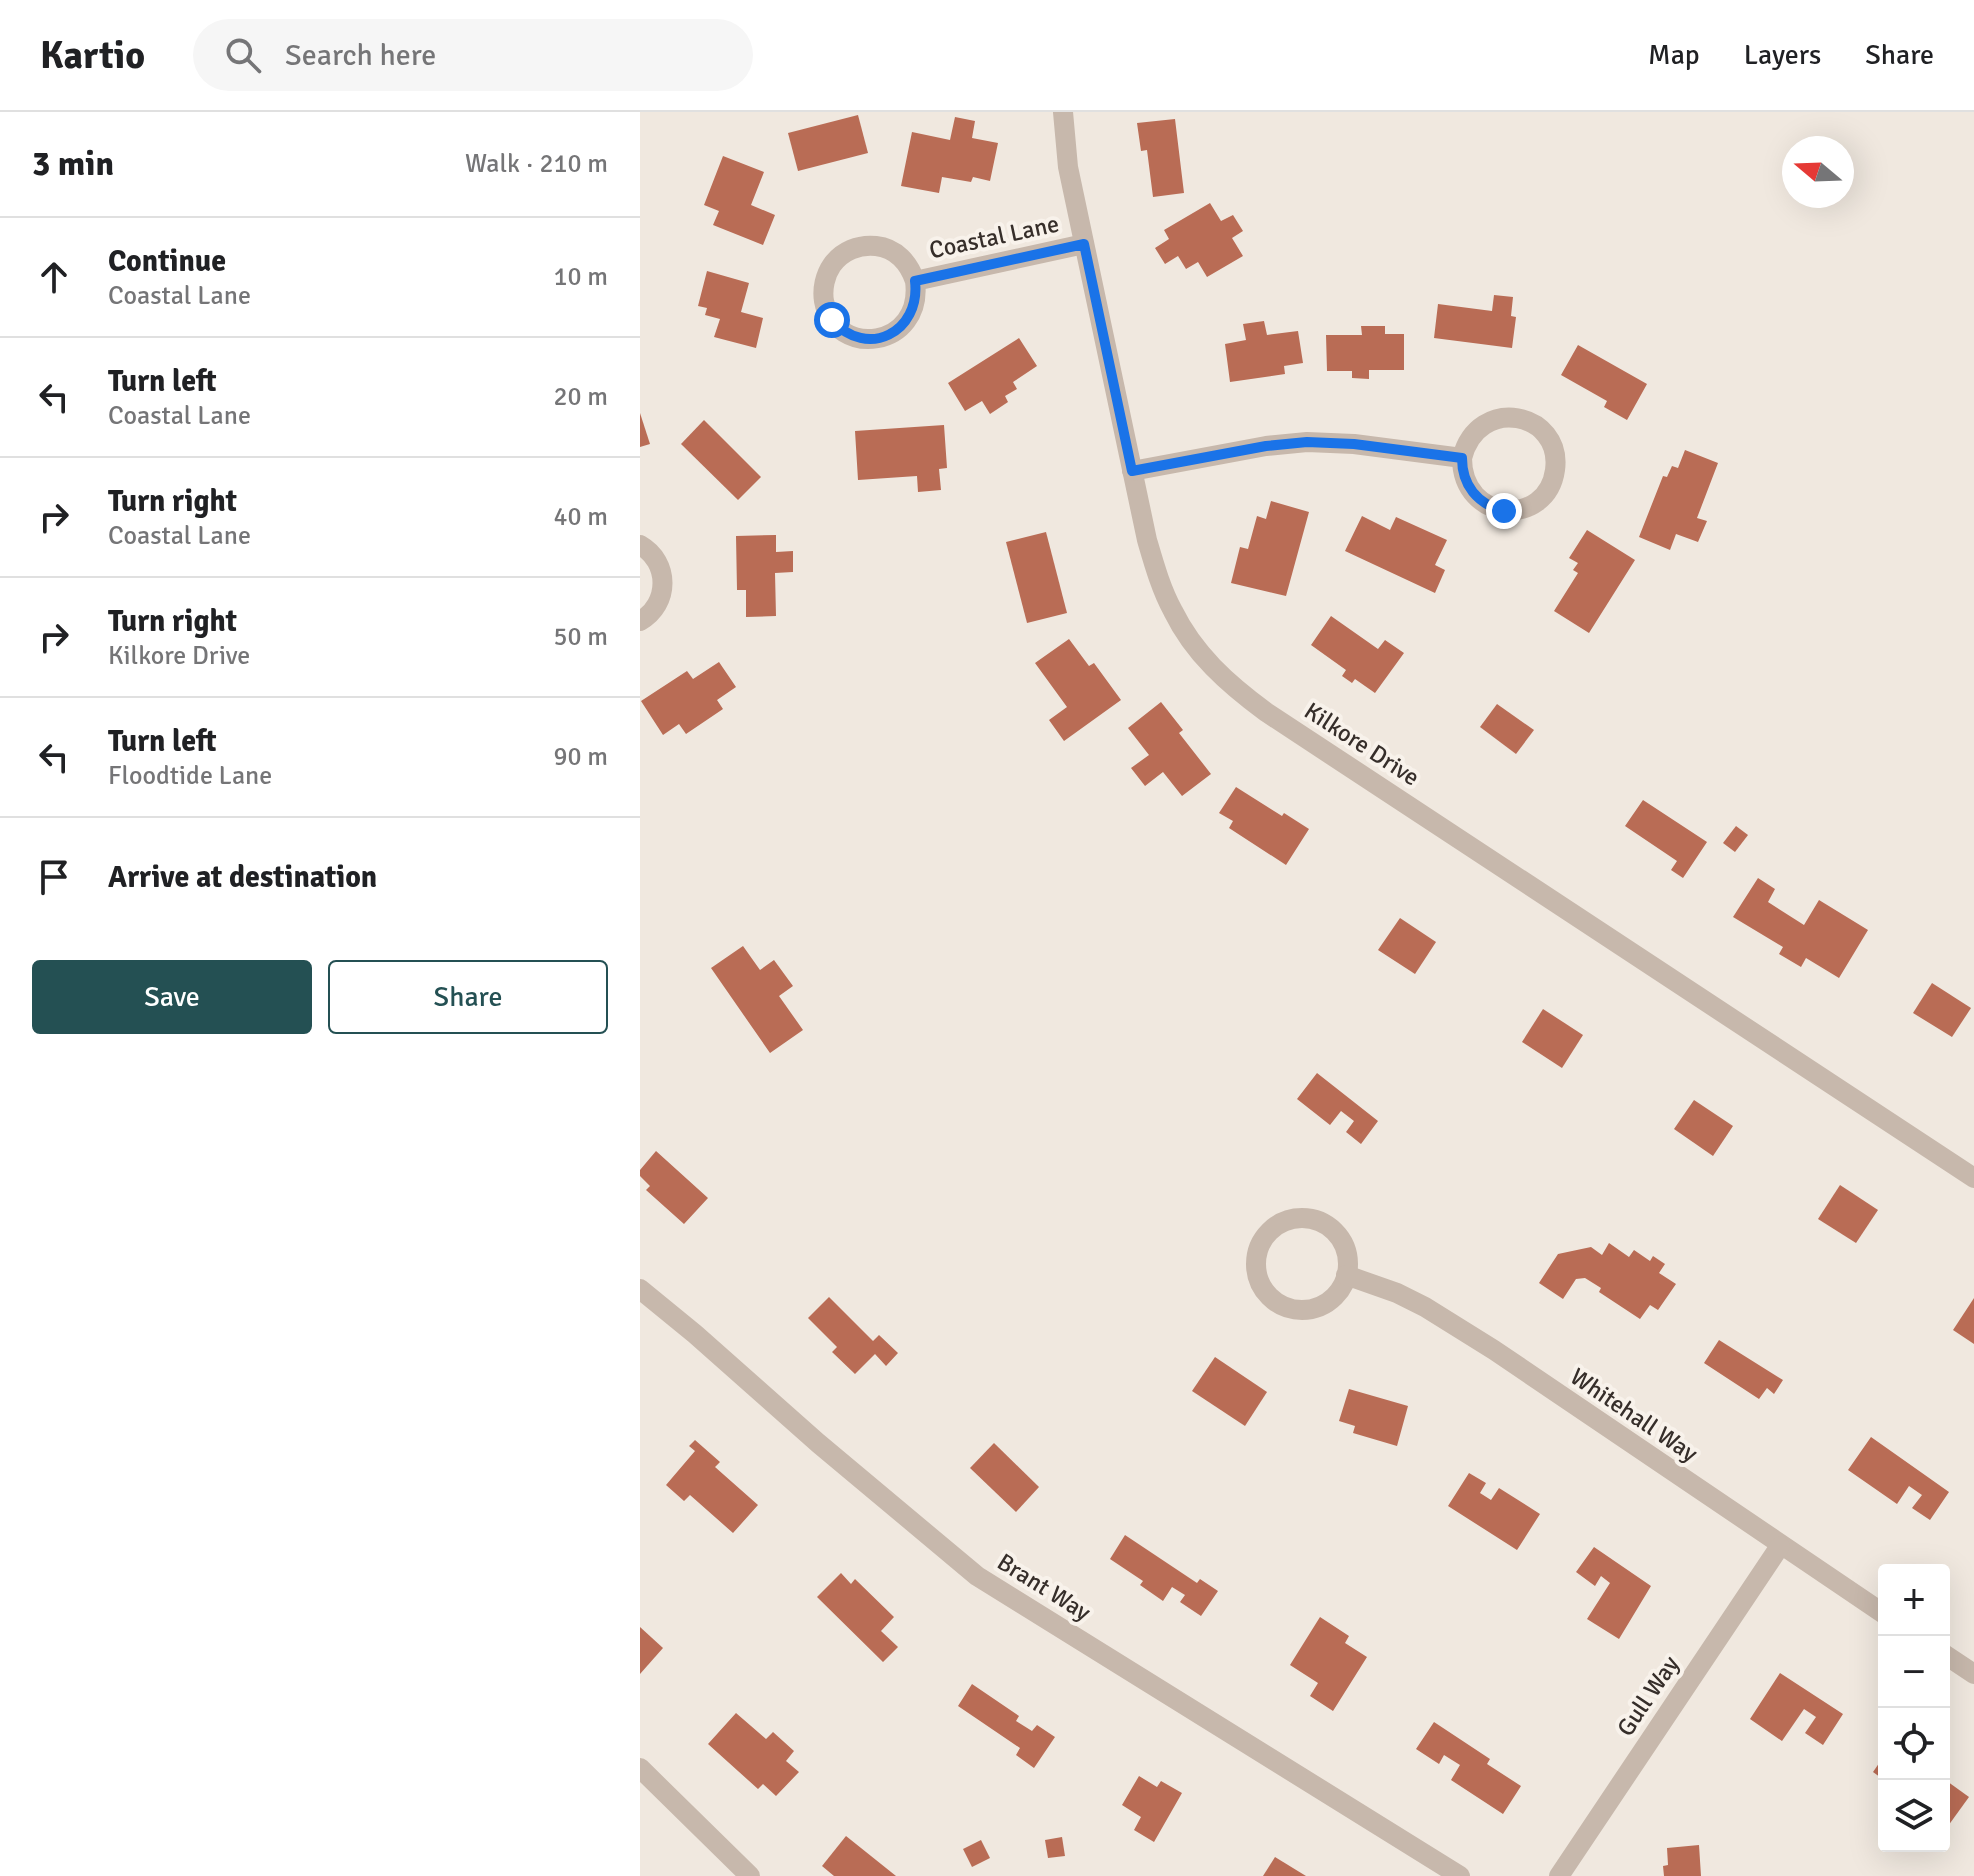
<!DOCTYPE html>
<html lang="en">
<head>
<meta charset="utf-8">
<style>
  :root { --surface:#fff; --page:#f6f6f6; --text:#202124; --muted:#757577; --line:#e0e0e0; --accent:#245053 }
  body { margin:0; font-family:Signika,sans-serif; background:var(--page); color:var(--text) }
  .controls { position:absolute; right:24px; bottom:24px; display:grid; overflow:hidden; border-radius:8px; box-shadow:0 8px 32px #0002 }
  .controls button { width:72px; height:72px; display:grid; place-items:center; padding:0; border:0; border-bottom:2px solid var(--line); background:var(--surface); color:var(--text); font:40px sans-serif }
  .compass { position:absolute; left:1142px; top:24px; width:72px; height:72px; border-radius:50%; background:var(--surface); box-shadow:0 8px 32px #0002; rotate:289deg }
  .stop { position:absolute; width:24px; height:24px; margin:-18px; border:6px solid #1a73e8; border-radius:50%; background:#fff }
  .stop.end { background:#1a73e8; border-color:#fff; box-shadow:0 2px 8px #0008 }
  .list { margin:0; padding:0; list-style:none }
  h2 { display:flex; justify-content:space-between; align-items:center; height:104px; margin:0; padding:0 32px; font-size:34px }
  h2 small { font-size:26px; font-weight:400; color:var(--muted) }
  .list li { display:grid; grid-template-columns:52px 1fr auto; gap:24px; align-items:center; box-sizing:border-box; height:120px; padding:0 32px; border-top:2px solid var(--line) }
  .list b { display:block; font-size:30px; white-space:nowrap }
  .list p { margin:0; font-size:26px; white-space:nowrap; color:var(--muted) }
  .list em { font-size:26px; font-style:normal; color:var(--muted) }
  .actions { display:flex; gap:16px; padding:24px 32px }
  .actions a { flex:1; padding:18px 0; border:2px solid var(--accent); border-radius:8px; text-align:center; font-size:28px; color:var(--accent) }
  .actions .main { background:var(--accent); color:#fff }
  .icon { flex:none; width:44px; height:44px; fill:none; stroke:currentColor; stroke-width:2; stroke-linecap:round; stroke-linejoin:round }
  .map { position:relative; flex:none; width:1334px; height:1764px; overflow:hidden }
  header { display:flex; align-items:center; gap:48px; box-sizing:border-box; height:112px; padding:0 40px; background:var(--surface); border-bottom:2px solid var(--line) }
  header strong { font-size:38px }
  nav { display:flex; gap:44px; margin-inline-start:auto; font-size:28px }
  .search { width:560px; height:72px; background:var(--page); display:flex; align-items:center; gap:20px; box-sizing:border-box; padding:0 28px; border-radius:44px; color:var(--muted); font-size:30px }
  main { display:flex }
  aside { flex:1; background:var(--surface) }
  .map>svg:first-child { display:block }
</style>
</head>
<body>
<header>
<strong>Kartio</strong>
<div class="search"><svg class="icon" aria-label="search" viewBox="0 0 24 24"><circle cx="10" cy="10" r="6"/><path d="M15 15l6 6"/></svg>Search here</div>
<nav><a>Map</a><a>Layers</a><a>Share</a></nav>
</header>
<main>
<aside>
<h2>3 min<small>Walk · 210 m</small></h2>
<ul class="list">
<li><svg class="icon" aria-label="ahead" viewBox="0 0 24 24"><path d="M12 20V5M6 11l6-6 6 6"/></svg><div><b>Continue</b><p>Coastal Lane</p></div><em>10 m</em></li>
<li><svg class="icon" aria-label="left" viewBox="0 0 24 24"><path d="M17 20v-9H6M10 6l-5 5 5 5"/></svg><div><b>Turn left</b><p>Coastal Lane</p></div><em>20 m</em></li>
<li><svg class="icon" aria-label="right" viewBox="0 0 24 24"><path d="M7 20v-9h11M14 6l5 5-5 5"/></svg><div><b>Turn right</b><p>Coastal Lane</p></div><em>40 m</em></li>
<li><svg class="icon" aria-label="right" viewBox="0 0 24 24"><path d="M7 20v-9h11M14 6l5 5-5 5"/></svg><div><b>Turn right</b><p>Kilkore Drive</p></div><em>50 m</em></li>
<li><svg class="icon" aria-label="left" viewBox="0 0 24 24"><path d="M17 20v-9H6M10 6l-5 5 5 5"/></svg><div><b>Turn left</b><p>Floodtide Lane</p></div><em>90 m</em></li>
<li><svg class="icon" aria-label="arrive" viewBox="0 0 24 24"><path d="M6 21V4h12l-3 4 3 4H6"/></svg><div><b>Arrive at destination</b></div></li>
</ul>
<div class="actions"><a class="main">Save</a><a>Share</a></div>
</aside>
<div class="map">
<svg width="1334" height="1764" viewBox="0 0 1334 1764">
  <rect width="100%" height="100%" fill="#f0e8df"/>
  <g fill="#b96c55">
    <polygon points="218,3 228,41 158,59 148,21"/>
    <polygon points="315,5 335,9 332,26 358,31 350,69 333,65 331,70 302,65 299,81 261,74 272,20 310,28"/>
    <polygon points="535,7 544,81 513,85 507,38 501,39 497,11"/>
    <polygon points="83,44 124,60 111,93 135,103 123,133 73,113 79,99 64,93"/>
    <polygon points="570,91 581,109 593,103 603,119 592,126 603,144 567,165 558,150 546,157 538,144 525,152 515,136 529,127 524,118"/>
    <polygon points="67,159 109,171 101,200 123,206 116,236 74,225 80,207 65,203 67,196 58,194"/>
    <polygon points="854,183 873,185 871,204 876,205 872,236 794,226 798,192 852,199"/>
    <polygon points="624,209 627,223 658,219 663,251 644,254 645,262 590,270 585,232 606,228 603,212"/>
    <polygon points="721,214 745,214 745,222 764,222 764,258 729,258 729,267 712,266 712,259 687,259 686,223 722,223"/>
    <polygon points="379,226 397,254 373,270 377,277 365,284 368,290 350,302 342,289 325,299 308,271"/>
    <polygon points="938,233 1007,272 987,308 964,295 967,289 921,263"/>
    <polygon points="0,301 10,332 0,335"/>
    <polygon points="64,308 121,365 98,388 41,332"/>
    <polygon points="304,313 307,356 299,357 301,378 278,380 277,364 218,368 215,319"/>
    <polygon points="1045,338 1078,351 1057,406 1067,409 1058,430 1036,422 1030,438 999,425 1023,364 1027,365 1032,354 1038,356"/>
    <polygon points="631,389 669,400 646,484 591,471 600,435 608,437 617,404 626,407"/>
    <polygon points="722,404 750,418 756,405 807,428 795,453 805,458 795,481 705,439"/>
    <polygon points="947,418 995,448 949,521 914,499 938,461 933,458 938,451 929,446"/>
    <polygon points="406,420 427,501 387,511 366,430"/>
    <polygon points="136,423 136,440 153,439 153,460 135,461 136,504 106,505 106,478 97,478 96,424"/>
    <polygon points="691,504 738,537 745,528 764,541 735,581 715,567 712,571 702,564 706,558 671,533"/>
    <polygon points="429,527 449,554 454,551 481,588 424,629 409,608 427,595 395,551"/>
    <polygon points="79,550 96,575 77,588 83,597 46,622 39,612 23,623 1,589 47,559 53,567"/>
    <polygon points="521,590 543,618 539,621 571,662 542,684 523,660 505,674 491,656 509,643 488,616"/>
    <polygon points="857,592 894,618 876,642 840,615"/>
    <polygon points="596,675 642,704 644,701 669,717 646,753 589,716 593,709 579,701"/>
    <polygon points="1003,688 1067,730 1043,766 1031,758 1037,749 985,714"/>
    <polygon points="1096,714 1108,723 1095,740 1083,731"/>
    <polygon points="1118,766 1135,777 1128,790 1164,813 1179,788 1228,818 1199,866 1166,846 1161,855 1139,842 1143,835 1093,805"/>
    <polygon points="760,806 796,830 775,862 738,838"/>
    <polygon points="103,834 120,858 134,848 153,874 139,884 163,918 130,941 71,856"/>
    <polygon points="1292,871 1331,896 1312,925 1273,901"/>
    <polygon points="903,897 943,923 922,956 882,930"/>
    <polygon points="677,961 738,1009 721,1032 706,1020 714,1009 701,999 690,1013 657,987"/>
    <polygon points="1054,988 1093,1014 1073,1044 1034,1017"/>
    <polygon points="16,1039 68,1086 44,1112 6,1078 10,1074 0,1064 0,1058"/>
    <polygon points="1200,1073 1238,1098 1216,1131 1178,1107"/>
    <polygon points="969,1131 989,1145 994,1138 1010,1149 1013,1144 1025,1152 1019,1161 1036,1172 1018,1198 1010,1193 1000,1207 959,1180 961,1176 945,1166 936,1167 923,1187 899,1171 918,1142 951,1135 962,1143"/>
    <polygon points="189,1185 233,1229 239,1223 258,1241 246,1254 235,1242 215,1262 192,1240 197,1235 168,1206"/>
    <polygon points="1334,1186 1334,1232 1313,1218"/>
    <polygon points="1079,1228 1143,1268 1134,1282 1127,1276 1119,1287 1064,1251"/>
    <polygon points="575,1245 627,1280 605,1314 552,1279"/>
    <polygon points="709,1277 768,1294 757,1334 713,1321 715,1314 699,1309"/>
    <polygon points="1231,1325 1309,1380 1290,1408 1272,1396 1282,1383 1269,1374 1257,1392 1208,1358"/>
    <polygon points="55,1328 80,1350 75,1355 118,1393 93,1421 50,1383 44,1389 26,1373 55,1339 49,1334"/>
    <polygon points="354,1331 399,1375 376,1400 330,1356"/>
    <polygon points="829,1361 846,1371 840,1381 851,1388 859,1376 900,1402 877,1438 808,1394"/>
    <polygon points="485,1423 557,1471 560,1467 578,1479 561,1504 540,1490 545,1483 532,1475 523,1489 500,1473 503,1469 470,1447"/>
    <polygon points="954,1435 1011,1474 979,1527 947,1507 970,1471 961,1464 955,1474 936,1460"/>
    <polygon points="201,1461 211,1472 215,1467 254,1505 241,1519 258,1535 243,1550 177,1485"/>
    <polygon points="680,1505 709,1524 705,1531 727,1545 693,1599 670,1584 678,1571 650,1553"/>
    <polygon points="0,1515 23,1536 0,1562"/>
    <polygon points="1140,1561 1203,1602 1183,1633 1165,1621 1176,1605 1164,1597 1142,1629 1110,1607"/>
    <polygon points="332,1572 379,1604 376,1609 392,1619 397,1613 415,1625 394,1656 376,1643 380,1636 318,1594"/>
    <polygon points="96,1601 126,1627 133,1620 154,1639 146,1649 159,1660 136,1684 123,1672 118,1677 68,1632"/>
    <polygon points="794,1610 850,1647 847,1652 881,1674 863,1702 811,1668 820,1653 804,1643 799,1652 776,1637"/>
    <polygon points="1244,1644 1244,1668 1233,1660"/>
    <polygon points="499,1664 517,1675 521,1669 542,1681 514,1730 494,1718 501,1705 482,1693"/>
    <polygon points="1304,1667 1329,1685 1308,1714 1304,1711"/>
    <polygon points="206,1724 256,1764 194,1764 182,1754"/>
    <polygon points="422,1725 425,1744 408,1746 405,1728"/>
    <polygon points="341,1728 350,1746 332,1755 323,1737"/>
    <polygon points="1059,1733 1061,1764 1024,1764 1023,1754 1028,1753 1027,1736"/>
    <polygon points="635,1745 666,1764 623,1764"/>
  </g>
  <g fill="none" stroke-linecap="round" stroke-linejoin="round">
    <g stroke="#c7b8ac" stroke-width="20">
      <path d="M423 0 428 55 507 428C514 452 521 477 533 499 554 542 588 572 626 600L1334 1066"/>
      <path d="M275 169C269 151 256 136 236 134 219 132 202 139 192 153 185 163 182 177 184 189 195 248 284 236 275 169L444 132"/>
      <path d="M492 359 626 334 667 330 714 332 822 346C838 282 923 300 915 358 907 416 822 411 822 346"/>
      <path d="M0 433C30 450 30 492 0 509"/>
      <circle cx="662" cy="1152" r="46"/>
      <polyline points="706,1163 757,1181 785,1195 854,1238 1244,1502"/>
      <polyline points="0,1177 55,1222 178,1331 337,1464 820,1764"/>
      <polyline points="1304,1542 1334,1562"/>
      <polyline points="0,1656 110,1764"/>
      <polyline points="919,1764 1140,1434"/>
    </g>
  </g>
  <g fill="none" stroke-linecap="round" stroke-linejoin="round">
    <path stroke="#1a73e8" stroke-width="10" d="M192 208C227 248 281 220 275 169L444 132 492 359 626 334 667 330 714 332 822 346C822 373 837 392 864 399"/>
  </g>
  <g text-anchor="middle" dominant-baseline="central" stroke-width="8" stroke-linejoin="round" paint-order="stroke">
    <g font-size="24" fill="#362e2a" stroke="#f8f2eb">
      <text transform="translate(354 125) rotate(-12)">Coastal Lane</text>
      <text transform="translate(722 632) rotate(33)">Kilkore Drive</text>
      <text transform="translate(994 1303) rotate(34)">Whitehall Way</text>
      <text transform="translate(404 1475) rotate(32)">Brant Way</text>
      <text transform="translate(1008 1584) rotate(-56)">Gull Way</text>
    </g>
  </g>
</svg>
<div class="controls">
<button>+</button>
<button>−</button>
<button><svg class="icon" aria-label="locate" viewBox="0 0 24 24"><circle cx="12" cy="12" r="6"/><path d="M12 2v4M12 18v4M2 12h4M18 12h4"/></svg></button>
<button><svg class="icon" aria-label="layers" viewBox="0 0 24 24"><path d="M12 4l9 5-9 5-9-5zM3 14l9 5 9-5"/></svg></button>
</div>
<svg class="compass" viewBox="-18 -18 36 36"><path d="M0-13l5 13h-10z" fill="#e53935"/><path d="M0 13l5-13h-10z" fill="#757577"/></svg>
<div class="stop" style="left:192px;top:208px"></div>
<div class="stop end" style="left:864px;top:399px"></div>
</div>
</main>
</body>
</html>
